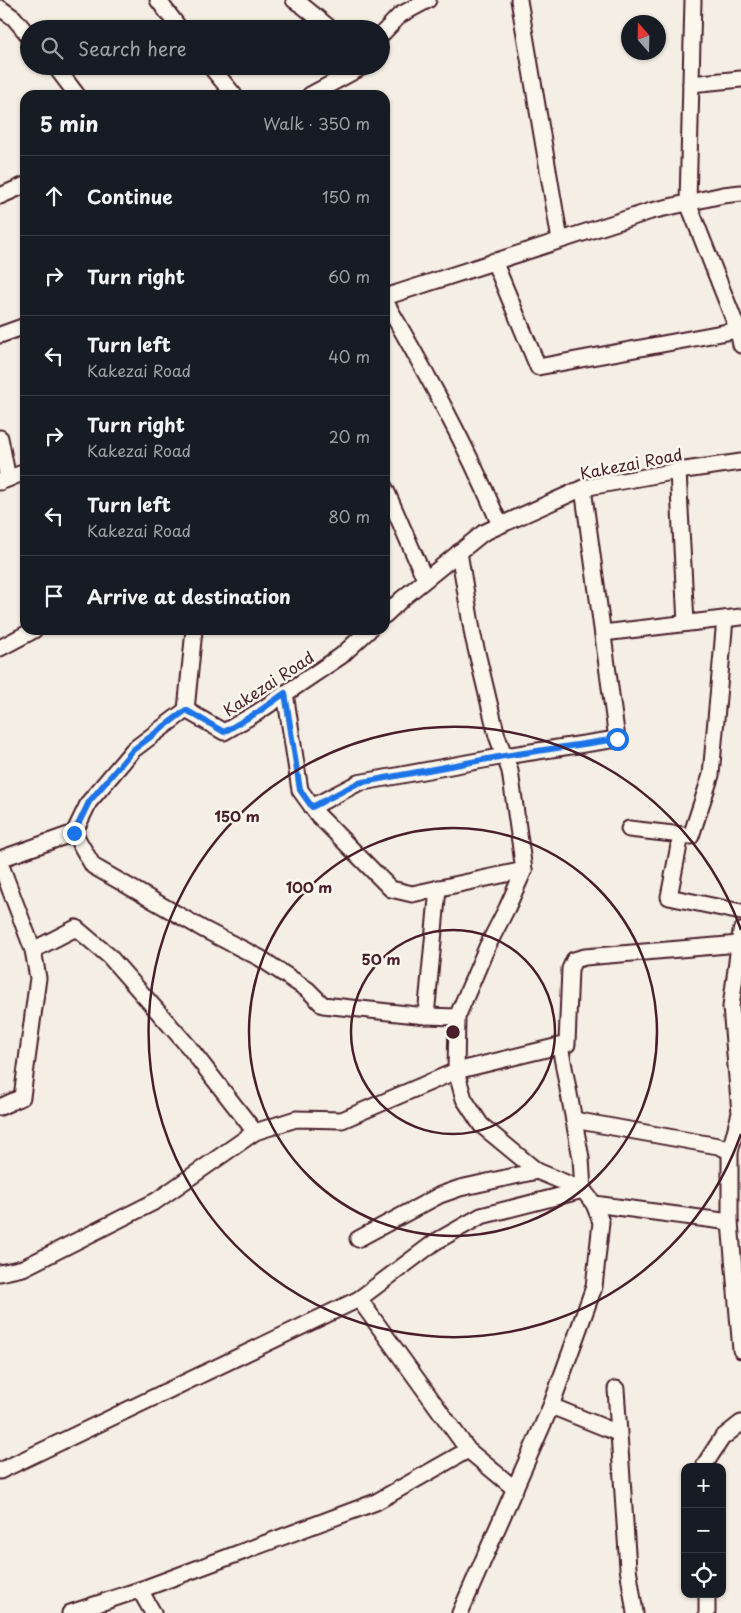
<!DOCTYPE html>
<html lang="en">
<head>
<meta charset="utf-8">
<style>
  :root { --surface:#171b24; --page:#242831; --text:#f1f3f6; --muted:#9ea1a6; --line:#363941 }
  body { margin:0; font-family:"Playpen Sans",sans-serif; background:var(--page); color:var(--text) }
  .controls { position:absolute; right:15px; bottom:15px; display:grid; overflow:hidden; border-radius:10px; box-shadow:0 1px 4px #0004 }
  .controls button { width:45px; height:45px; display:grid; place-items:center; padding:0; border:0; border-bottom:1px solid var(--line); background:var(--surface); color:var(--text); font:25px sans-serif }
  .compass { position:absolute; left:621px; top:15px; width:45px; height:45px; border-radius:50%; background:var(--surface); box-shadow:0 1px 4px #0004; rotate:340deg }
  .stop { position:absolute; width:15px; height:15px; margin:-11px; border:4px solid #1a73e8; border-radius:50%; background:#fff }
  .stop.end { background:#1a73e8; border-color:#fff; box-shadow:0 1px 5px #0008 }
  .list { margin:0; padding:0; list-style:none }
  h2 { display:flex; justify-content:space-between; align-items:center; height:65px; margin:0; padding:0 20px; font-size:21px }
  h2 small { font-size:16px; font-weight:400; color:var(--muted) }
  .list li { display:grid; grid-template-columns:32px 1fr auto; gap:15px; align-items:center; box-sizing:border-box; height:80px; padding:0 20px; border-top:1px solid var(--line) }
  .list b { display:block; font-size:19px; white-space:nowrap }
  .list p { margin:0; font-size:16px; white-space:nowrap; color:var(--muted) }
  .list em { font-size:16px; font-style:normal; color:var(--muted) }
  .icon { flex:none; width:28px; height:28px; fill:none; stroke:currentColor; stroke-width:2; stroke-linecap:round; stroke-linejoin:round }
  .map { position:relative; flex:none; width:741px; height:1613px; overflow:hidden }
  .search { position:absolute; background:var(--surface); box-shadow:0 1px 4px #0004; left:20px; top:20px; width:370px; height:55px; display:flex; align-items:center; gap:12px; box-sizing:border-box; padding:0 18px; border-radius:28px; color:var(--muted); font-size:19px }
  .panel { position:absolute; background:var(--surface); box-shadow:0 1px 4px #0004; left:20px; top:90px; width:370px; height:545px; border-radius:15px }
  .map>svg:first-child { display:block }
</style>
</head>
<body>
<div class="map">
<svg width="741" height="1613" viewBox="0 0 741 1613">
  <rect width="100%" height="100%" fill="#f4eee4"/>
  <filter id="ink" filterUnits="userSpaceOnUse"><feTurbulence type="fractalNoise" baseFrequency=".02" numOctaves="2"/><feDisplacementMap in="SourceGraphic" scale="10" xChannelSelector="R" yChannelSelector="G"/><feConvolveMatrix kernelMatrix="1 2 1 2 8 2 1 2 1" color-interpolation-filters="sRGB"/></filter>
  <g filter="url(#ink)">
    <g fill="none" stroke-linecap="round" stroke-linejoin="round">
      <g stroke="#4a1f2b" stroke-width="19">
        <g id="minor">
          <polyline points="158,0 180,29"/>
          <polyline points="294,0 303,6 331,29"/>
          <polyline points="519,0 560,240"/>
          <polyline points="693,0 688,203 738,330 741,345"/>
          <polyline points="0,8 14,18 29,36"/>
          <polyline points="381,35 400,15 428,0"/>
          <polyline points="55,66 77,95"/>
          <polyline points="210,66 234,95"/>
          <polyline points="691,84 741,79"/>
          <polyline points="310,95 364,66"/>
          <polyline points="0,196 25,185"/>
          <polyline points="494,261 538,367 738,330"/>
          <polyline points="385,297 651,211 723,195 741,193"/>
          <path d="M385 301C427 374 468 448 500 525"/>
          <polyline points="0,335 25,326"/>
          <polyline points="0,438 8,479"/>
          <polyline points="678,471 686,623"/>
          <polyline points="0,482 25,472"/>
          <polyline points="385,488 425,579"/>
          <polyline points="459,552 473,636 497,736 510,771 524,870 507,908 487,947 457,1017 456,1071 464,1099 481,1125 537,1171 583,1190 594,1204 601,1222 594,1287 551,1406 460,1613"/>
          <polyline points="385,615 403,598 483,533 583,488 678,471 741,462"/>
          <polyline points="603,633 741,617"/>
          <polyline points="0,648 34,630"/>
          <polyline points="285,693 300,790 318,815 391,889 412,894 524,870"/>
          <polyline points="186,710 194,630"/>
          <polyline points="312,807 358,783 505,756 617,739 583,488"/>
          <polyline points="629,829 691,836 711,775 725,619"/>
          <polyline points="74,833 93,866 203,929 260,958 308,990 323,1005 426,1016 457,1017"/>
          <polyline points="681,835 669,897 741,912"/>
          <polyline points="0,859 74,833 89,802 133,750 186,710 224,732 258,712 341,656 369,630"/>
          <polyline points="0,863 33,950 38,978 22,1097 0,1107"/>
          <polyline points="741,931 731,1007 740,1113 730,1151 730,1222 741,1350"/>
          <polyline points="33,950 76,928 109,956 189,1047 255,1132"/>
          <polyline points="426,1016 438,888"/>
          <polyline points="560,1046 581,1158 583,1190"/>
          <polyline points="574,1120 718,1146 730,1151"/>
          <polyline points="594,1204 730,1222"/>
          <polyline points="358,1239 440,1195 460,1188 537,1171"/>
          <polyline points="0,1273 23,1268 156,1201 255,1132 296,1119 342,1120 456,1071 567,1044 570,969 574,960 585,957 739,944"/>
          <polyline points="359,1299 468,1450 515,1489"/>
          <polyline points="616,1389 628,1568 635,1613"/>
          <polyline points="551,1406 618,1433"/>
          <polyline points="705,1467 705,1464 722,1438 741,1423"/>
          <polyline points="0,1471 359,1299 435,1242 481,1216 583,1190"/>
          <polyline points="140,1590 153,1613"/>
          <polyline points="707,1594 707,1613"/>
          <polyline points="70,1613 148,1587 376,1502 468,1450"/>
        </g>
      </g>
      <use href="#minor" stroke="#fbf7ec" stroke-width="15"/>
    </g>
  </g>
  <g fill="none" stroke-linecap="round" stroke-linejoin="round" filter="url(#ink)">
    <polyline stroke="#1a73e8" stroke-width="6" points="74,833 89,802 133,750 186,710 224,732 258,712 285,693 300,790 312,807 358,783 504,756 617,739"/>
  </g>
  <g fill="none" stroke="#4a1f2b" stroke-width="2.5">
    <circle cx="453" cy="1032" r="102"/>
    <circle cx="453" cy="1032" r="204"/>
    <path d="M741 1134A305 305 0 1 1 741 930"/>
  </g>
  <g text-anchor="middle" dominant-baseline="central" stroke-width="5" stroke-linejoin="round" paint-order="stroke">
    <g font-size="16" fill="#4a1f2b" stroke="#fbf7ec">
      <text transform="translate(631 463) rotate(-11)">Kakezai Road</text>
      <text transform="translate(268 683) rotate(-33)">Kakezai Road</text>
    </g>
  </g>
  <circle cx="453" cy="1032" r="8" fill="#4a1f2b" stroke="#fbf7ec" stroke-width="2.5"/>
  <g font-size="15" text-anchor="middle" font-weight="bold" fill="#4a1f2b" stroke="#fbf7ec" stroke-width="5" stroke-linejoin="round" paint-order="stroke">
    <text x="237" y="822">150 m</text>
    <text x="309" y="893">100 m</text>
    <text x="381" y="965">50 m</text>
  </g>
</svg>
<div class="controls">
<button>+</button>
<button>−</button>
<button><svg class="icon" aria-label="locate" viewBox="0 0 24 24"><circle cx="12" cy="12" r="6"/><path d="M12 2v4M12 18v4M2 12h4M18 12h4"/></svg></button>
</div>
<svg class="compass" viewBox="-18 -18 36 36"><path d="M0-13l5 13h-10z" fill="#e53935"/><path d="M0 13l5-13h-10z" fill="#9ea1a6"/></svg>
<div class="stop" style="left:617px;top:739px"></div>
<div class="stop end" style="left:74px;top:833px"></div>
<div class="search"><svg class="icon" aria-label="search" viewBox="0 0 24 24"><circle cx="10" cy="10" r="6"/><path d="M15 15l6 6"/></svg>Search here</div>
<section class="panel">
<h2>5 min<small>Walk · 350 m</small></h2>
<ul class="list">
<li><svg class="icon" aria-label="ahead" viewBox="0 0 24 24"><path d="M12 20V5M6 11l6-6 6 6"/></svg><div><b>Continue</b></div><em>150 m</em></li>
<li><svg class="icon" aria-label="right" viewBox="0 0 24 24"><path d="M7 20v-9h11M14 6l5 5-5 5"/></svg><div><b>Turn right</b></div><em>60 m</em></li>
<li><svg class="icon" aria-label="left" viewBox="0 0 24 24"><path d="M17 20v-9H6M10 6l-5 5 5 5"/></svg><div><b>Turn left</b><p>Kakezai Road</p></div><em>40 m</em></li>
<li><svg class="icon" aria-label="right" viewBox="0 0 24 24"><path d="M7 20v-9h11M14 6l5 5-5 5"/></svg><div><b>Turn right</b><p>Kakezai Road</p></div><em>20 m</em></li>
<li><svg class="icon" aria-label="left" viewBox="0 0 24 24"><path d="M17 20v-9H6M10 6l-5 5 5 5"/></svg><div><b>Turn left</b><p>Kakezai Road</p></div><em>80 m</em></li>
<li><svg class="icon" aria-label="arrive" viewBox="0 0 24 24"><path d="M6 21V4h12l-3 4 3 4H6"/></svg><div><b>Arrive at destination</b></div></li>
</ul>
</section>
</div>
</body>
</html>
